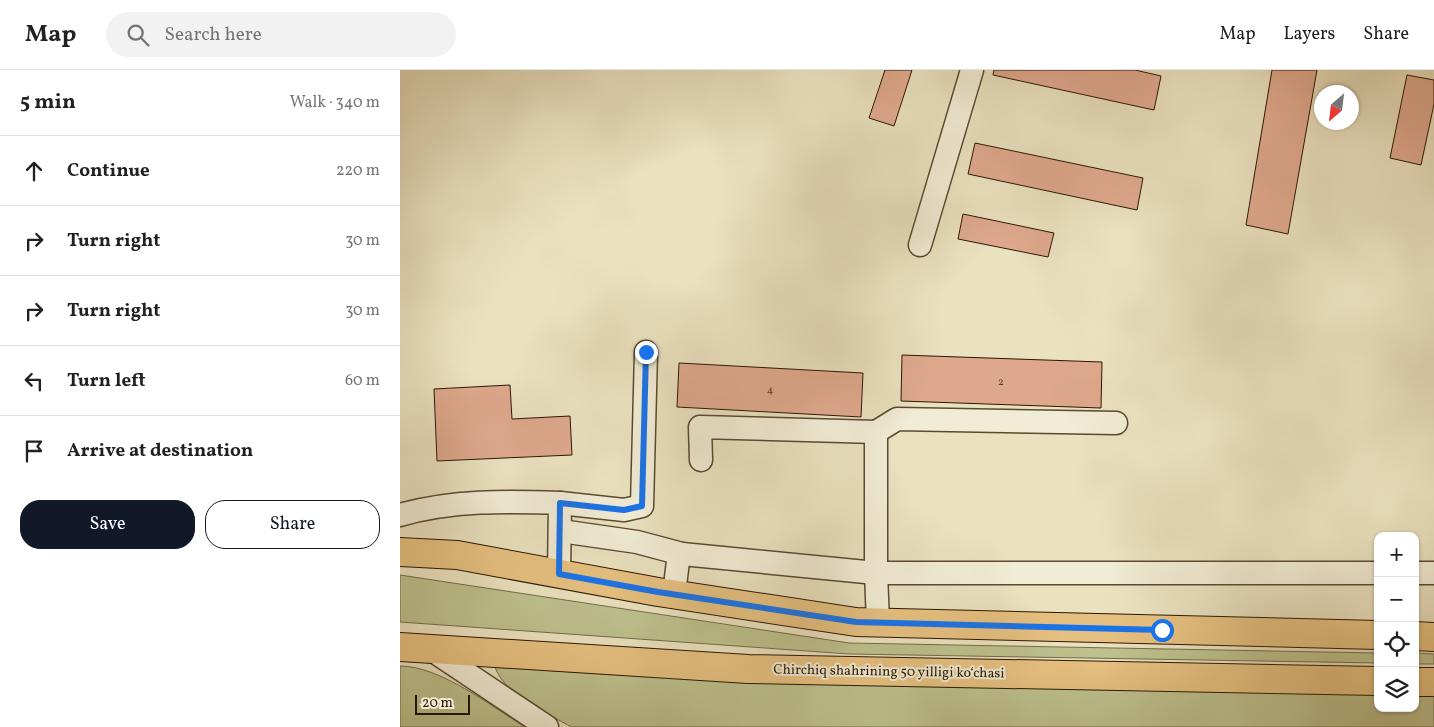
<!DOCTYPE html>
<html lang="en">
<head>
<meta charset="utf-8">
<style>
  :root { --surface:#fff; --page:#f2f2f2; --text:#202124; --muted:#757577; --line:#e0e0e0; --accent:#111827 }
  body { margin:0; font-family:Vollkorn,serif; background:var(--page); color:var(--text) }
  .controls { position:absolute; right:15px; bottom:15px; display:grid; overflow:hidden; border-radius:10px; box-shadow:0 1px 4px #0004 }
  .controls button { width:45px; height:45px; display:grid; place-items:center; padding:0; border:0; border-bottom:1px solid var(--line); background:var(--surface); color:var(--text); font:25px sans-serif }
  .compass { position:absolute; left:914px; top:15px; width:45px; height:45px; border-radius:50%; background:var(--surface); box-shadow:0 1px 4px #0004; rotate:208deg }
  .scale { position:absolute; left:15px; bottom:12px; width:55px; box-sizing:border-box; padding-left:5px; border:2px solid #2a1700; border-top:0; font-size:14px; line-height:18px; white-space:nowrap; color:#2a1700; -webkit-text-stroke:4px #f1ecd5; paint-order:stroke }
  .stop { position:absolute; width:15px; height:15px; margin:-11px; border:4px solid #1a73e8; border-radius:50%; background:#fff }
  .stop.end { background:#1a73e8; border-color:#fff; box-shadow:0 1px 5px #0008 }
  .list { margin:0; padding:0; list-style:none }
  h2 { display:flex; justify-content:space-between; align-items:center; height:65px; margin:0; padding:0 20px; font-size:21px }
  h2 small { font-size:16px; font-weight:400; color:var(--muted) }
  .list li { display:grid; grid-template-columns:32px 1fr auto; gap:15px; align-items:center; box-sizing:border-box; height:70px; padding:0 20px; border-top:1px solid var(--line) }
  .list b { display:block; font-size:19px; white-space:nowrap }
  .list em { font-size:16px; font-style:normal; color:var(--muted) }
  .actions { display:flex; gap:10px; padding:15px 20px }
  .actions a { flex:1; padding:11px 0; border:1px solid var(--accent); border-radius:20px; text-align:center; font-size:18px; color:var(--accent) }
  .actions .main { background:var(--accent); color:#fff }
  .icon { flex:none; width:28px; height:28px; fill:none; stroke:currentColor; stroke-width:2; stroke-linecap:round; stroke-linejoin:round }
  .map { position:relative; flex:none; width:1034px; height:657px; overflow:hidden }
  header { display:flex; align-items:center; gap:30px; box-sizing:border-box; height:70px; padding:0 25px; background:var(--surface); border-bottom:1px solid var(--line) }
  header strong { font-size:24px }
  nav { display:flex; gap:28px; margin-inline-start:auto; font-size:18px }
  .search { width:350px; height:45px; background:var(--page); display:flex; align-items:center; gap:12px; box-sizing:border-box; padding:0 18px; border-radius:28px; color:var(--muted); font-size:19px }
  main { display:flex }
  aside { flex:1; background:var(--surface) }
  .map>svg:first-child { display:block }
</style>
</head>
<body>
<header>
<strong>Map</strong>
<div class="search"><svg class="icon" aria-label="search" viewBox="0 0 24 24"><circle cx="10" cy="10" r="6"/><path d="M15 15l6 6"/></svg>Search here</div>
<nav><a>Map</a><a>Layers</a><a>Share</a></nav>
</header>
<main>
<aside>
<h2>5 min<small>Walk · 340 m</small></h2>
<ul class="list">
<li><svg class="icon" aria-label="ahead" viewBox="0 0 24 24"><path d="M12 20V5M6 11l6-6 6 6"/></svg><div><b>Continue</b></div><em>220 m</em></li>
<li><svg class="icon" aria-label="right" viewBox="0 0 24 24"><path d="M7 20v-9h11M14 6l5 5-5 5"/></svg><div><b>Turn right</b></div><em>30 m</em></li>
<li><svg class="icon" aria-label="right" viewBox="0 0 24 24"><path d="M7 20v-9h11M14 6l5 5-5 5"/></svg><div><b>Turn right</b></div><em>30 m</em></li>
<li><svg class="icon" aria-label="left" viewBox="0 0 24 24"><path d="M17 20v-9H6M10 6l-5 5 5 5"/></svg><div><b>Turn left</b></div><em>60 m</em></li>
<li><svg class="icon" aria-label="arrive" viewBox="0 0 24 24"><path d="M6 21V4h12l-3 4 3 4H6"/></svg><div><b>Arrive at destination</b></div></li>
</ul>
<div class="actions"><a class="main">Save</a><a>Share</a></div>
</aside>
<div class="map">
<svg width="1034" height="657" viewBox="0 0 1034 657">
  <rect width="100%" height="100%" fill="#eae1bf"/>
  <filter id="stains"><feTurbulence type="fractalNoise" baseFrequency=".004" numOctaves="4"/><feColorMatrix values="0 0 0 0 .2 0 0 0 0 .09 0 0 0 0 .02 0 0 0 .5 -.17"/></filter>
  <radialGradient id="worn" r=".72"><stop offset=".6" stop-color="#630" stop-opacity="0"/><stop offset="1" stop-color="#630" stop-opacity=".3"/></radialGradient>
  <g fill="#bdc18e" stroke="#746c47">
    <polygon points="0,505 449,573 978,583 978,593 449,584 0,552"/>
    <polygon points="1015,583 1034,584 1034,594 1015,594"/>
    <path d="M94 593 978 620V638H1015V621H1034V657H171C148 643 99 622 94 593Z"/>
    <path d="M0 596C40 596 91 636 125 657H0Z"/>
  </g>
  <g fill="#dfa88d" stroke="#2a1700">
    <polygon points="485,0 512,0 494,56 469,48"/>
    <polygon points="594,0 735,0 761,6 754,40 593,5"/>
    <polygon points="872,0 917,0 888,164 846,155"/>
    <polygon points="1007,5 1034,10 1034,34 1021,95 990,88"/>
    <polygon points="575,73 743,108 737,140 568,104"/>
    <polygon points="563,144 654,163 648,187 558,169"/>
    <polygon points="502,285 702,292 701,338 501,331"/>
    <polygon points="279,293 463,303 461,347 277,337"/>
    <polygon points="110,315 112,349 170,346 172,385 37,391 34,319"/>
  </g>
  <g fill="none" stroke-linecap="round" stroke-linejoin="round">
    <g stroke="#5a4a30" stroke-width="25">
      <g id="minor">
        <polyline points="520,175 572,0"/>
        <polyline points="301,390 300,357 476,362"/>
        <polyline points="160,433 224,440 242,436 246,282"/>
        <path d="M0 445C52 430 107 431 160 433L159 504"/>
        <polyline points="161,461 237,472 282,484"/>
        <polyline points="1015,503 1034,503"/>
        <polyline points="274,524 278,491 282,484 476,503 978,503"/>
        <polyline points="478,553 476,503 476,362 497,349 716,353"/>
        <polyline points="29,578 147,657"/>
      </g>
    </g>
    <g stroke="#2a1700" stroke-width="30">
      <g id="major">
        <polyline points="0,482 57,485 258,522 456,552 978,565"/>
        <polyline points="1015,566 1034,567"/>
        <polyline points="0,577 348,599 978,611"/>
        <polyline points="1015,612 1034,612"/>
      </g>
    </g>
    <use href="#minor" stroke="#f1ecd5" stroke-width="22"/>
    <use href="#major" stroke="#e5c080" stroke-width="28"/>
  </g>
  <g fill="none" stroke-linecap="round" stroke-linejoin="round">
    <polyline stroke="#1a73e8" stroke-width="6" points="246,282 242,436 224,440 160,433 159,504 258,522 456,552 762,560"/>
  </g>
  <g text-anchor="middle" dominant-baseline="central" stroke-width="4" stroke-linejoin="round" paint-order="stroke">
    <g font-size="11" fill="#573b23">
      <text x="601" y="312">2</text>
      <text x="370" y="320">4</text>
    </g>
    <g font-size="14" fill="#2a1700" stroke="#f1ecd5">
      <text transform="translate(489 602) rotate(1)">Chirchiq shahrining 50 yilligi koʻchasi</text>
    </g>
  </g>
  <rect width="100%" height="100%" filter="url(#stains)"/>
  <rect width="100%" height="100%" fill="url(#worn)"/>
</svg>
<div class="controls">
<button>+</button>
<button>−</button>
<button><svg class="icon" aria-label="locate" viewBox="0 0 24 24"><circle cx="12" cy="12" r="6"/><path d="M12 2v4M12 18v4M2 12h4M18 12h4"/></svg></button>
<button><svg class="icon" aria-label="layers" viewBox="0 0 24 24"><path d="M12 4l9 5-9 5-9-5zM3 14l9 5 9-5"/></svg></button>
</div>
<svg class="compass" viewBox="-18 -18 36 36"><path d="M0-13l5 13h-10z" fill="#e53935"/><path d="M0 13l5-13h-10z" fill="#757577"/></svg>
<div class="scale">20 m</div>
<div class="stop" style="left:762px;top:560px"></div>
<div class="stop end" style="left:246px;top:282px"></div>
</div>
</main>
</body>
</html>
